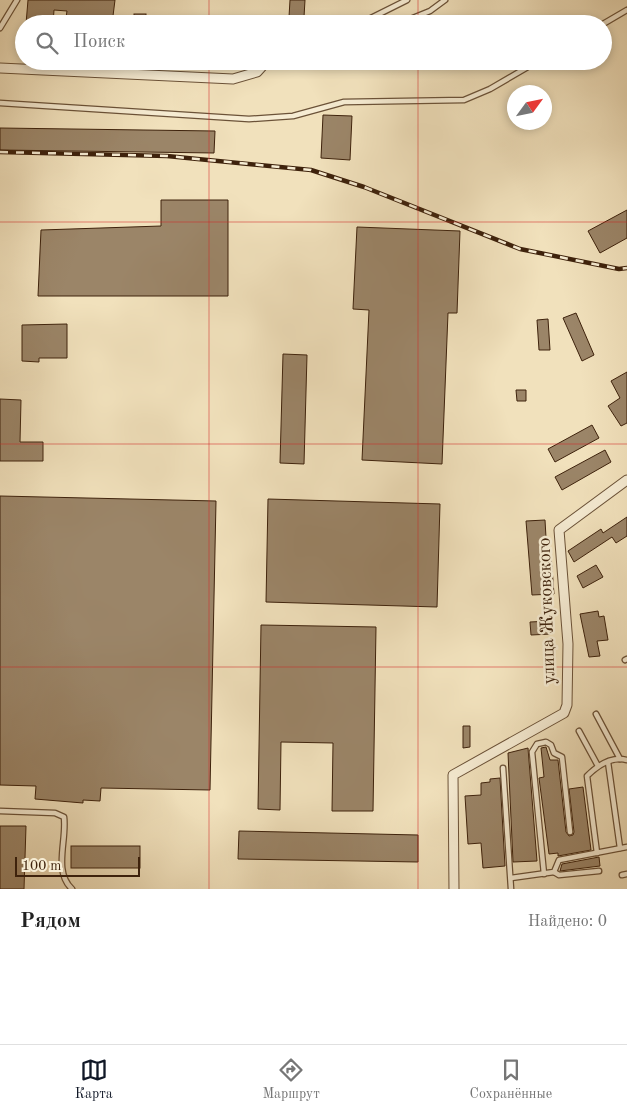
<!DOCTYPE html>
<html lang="ru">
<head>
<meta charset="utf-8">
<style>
  :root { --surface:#fff; --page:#f2f2f2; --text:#222; --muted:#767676; --line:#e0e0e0; --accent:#111827 }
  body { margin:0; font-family:"Old Standard TT",serif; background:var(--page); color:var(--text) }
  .compass { position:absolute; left:507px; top:85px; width:45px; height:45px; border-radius:50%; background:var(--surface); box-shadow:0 2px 8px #0003; rotate:57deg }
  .scale { position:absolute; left:15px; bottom:12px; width:125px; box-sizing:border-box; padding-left:5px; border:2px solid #3e220c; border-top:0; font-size:14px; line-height:18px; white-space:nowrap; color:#3e220c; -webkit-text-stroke:4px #f6ecd3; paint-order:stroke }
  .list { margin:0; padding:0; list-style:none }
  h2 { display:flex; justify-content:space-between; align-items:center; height:65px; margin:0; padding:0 20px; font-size:21px }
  h2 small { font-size:16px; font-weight:400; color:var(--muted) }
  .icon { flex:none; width:28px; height:28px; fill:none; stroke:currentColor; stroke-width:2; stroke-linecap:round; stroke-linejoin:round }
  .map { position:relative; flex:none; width:627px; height:889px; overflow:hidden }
  .search { position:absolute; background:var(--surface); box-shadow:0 2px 8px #0003; left:15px; right:15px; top:15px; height:55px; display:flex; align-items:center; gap:12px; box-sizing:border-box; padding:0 18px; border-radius:28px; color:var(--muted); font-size:19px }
  .sheet { height:155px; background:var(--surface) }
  nav { display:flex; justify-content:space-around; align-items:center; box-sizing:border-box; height:70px; border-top:1px solid var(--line); background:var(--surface); font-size:14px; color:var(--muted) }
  nav a { display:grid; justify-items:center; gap:2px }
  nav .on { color:var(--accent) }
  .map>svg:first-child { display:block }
</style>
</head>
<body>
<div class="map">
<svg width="627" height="889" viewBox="0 0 627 889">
  <rect width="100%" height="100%" fill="#f1e1bc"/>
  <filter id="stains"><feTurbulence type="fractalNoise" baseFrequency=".004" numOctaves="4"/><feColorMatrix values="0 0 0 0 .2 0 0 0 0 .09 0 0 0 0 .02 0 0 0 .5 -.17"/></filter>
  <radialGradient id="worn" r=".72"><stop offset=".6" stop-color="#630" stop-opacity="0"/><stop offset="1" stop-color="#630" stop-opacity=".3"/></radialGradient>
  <g fill="#9b8568" stroke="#3e220c">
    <polygon points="28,0 115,0 112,24 65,24 67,11 54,10 53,24 26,24"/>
    <polygon points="290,0 305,0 304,17 289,17"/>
    <rect x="134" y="14" width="12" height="10"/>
    <polygon points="323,115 352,116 350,160 321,158"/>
    <polygon points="0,128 215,131 214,153 0,150"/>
    <polygon points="161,200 228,200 228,296 38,296 41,230 161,226"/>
    <polygon points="627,210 627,238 600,253 588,231"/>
    <polygon points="357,227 460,231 457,313 448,313 442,464 362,460 369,310 353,309"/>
    <polygon points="576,313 594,355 582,361 563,318"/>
    <polygon points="548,319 550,350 539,350 537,320"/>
    <polygon points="67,324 67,358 39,358 39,362 22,361 22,325"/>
    <polygon points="283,354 307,355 304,464 280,463"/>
    <polygon points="627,372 627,423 621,426 608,406 620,398 611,381"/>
    <polygon points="516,390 526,390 526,401 517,401"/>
    <polygon points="0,399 21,400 20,442 43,442 43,461 0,461"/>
    <polygon points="592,425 599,438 555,462 548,449"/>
    <polygon points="605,450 611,462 562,490 555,477"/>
    <polygon points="0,496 216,501 210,790 101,788 100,801 83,800 83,803 35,799 36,786 0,785"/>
    <polygon points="268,499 440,504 437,607 266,602"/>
    <polygon points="627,517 627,536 616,543 612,537 574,562 568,551 601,529 603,533"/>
    <polygon points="545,520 547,555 551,555 554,594 532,595 526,521"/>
    <polygon points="596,565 603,577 583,588 577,576"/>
    <polygon points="598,611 599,617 604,616 608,640 597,641 600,656 589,657 580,614"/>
    <polygon points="550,621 551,634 531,635 530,622"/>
    <polygon points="261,625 376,627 373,811 332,811 333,743 281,742 280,810 258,809"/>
    <polygon points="463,726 470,726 470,747 463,748"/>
    <polygon points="546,747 550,760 558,760 566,832 569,836 573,835 574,832 569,789 583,787 591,850 558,856 558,853 549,854 539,778 544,777 541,748"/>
    <polygon points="528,748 537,861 513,862 508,753"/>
    <polygon points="500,778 505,866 483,868 481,843 468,844 465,796 481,795 481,783 490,782 490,779"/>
    <polygon points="0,826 26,826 24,889 0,889"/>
    <polygon points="239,831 418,835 418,862 238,859"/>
    <rect x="71" y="846" width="69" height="22"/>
    <polygon points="599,857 600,866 560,871 562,864"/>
  </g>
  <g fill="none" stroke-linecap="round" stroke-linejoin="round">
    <g stroke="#6b5238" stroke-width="7">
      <g id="service">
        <polyline points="359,24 407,0"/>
        <polyline points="398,24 430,11 445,0"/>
        <polyline points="603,24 627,10"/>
        <polyline points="0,28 17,0"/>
        <polyline points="278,61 280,64 302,61"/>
        <polyline points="0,103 249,119 293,116 344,102 464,100 490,89 538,61"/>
        <polyline points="625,660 627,659"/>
        <polyline points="596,714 620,759"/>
        <polyline points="579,731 598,766"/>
        <polyline points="608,762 620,848"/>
        <polyline points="503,768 511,889"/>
        <path d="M0 811 55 813 64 817C67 841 53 871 72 889"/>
        <path d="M597 853 587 776C597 766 612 756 627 760"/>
        <polyline points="554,872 559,875 599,871"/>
        <polyline points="544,874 532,752 537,744 546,742 551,745 554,753 562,757 570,832"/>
        <polyline points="622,875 627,874"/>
        <polyline points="511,878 554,872 559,860 627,847"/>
      </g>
    </g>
    <g stroke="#6b5238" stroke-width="11">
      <g id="minor">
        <polyline points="0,68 233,79 257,72 267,61"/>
        <polyline points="454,889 453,775 564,713 567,705 568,644 559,530 627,480"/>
      </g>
    </g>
    <use href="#service" stroke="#f6ecd3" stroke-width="4.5"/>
    <use href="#minor" stroke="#f6ecd3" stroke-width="9"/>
    <g stroke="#3e220c" stroke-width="4.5">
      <polyline id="rail" points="0,152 167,156 311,170 364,187 520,249 619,269 627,268"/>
    </g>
    <use href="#rail" stroke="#f6ecd3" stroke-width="2.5" stroke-dasharray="8" stroke-linecap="butt"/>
  </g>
  <path fill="none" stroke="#d62828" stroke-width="1" stroke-opacity="0.55" d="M209 0V24M418 0V24M209 61V889M418 61V889M0 222H627M0 444H627M0 667H627"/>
  <g text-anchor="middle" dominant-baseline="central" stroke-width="5" stroke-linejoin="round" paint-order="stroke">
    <g font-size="18" fill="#3e220c" stroke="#f6ecd3">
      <text transform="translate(547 611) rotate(-92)">улица Жуковского</text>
    </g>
  </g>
  <rect width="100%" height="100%" filter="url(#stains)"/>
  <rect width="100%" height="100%" fill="url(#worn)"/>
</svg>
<svg class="compass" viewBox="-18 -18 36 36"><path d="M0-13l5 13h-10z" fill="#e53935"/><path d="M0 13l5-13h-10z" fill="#767676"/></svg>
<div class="scale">100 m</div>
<div class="search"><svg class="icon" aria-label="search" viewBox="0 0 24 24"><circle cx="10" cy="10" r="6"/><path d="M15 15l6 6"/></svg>Поиск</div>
</div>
<section class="sheet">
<h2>Рядом<small>Найдено: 0</small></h2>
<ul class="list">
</ul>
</section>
<nav>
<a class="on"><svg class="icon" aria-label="map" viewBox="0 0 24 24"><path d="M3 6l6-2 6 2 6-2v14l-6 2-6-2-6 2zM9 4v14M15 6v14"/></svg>Карта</a>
<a><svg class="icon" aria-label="directions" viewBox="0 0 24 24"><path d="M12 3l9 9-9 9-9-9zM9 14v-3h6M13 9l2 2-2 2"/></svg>Маршрут</a>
<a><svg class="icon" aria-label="saved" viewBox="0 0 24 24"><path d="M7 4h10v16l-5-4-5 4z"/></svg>Сохранённые</a>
</nav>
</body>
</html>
